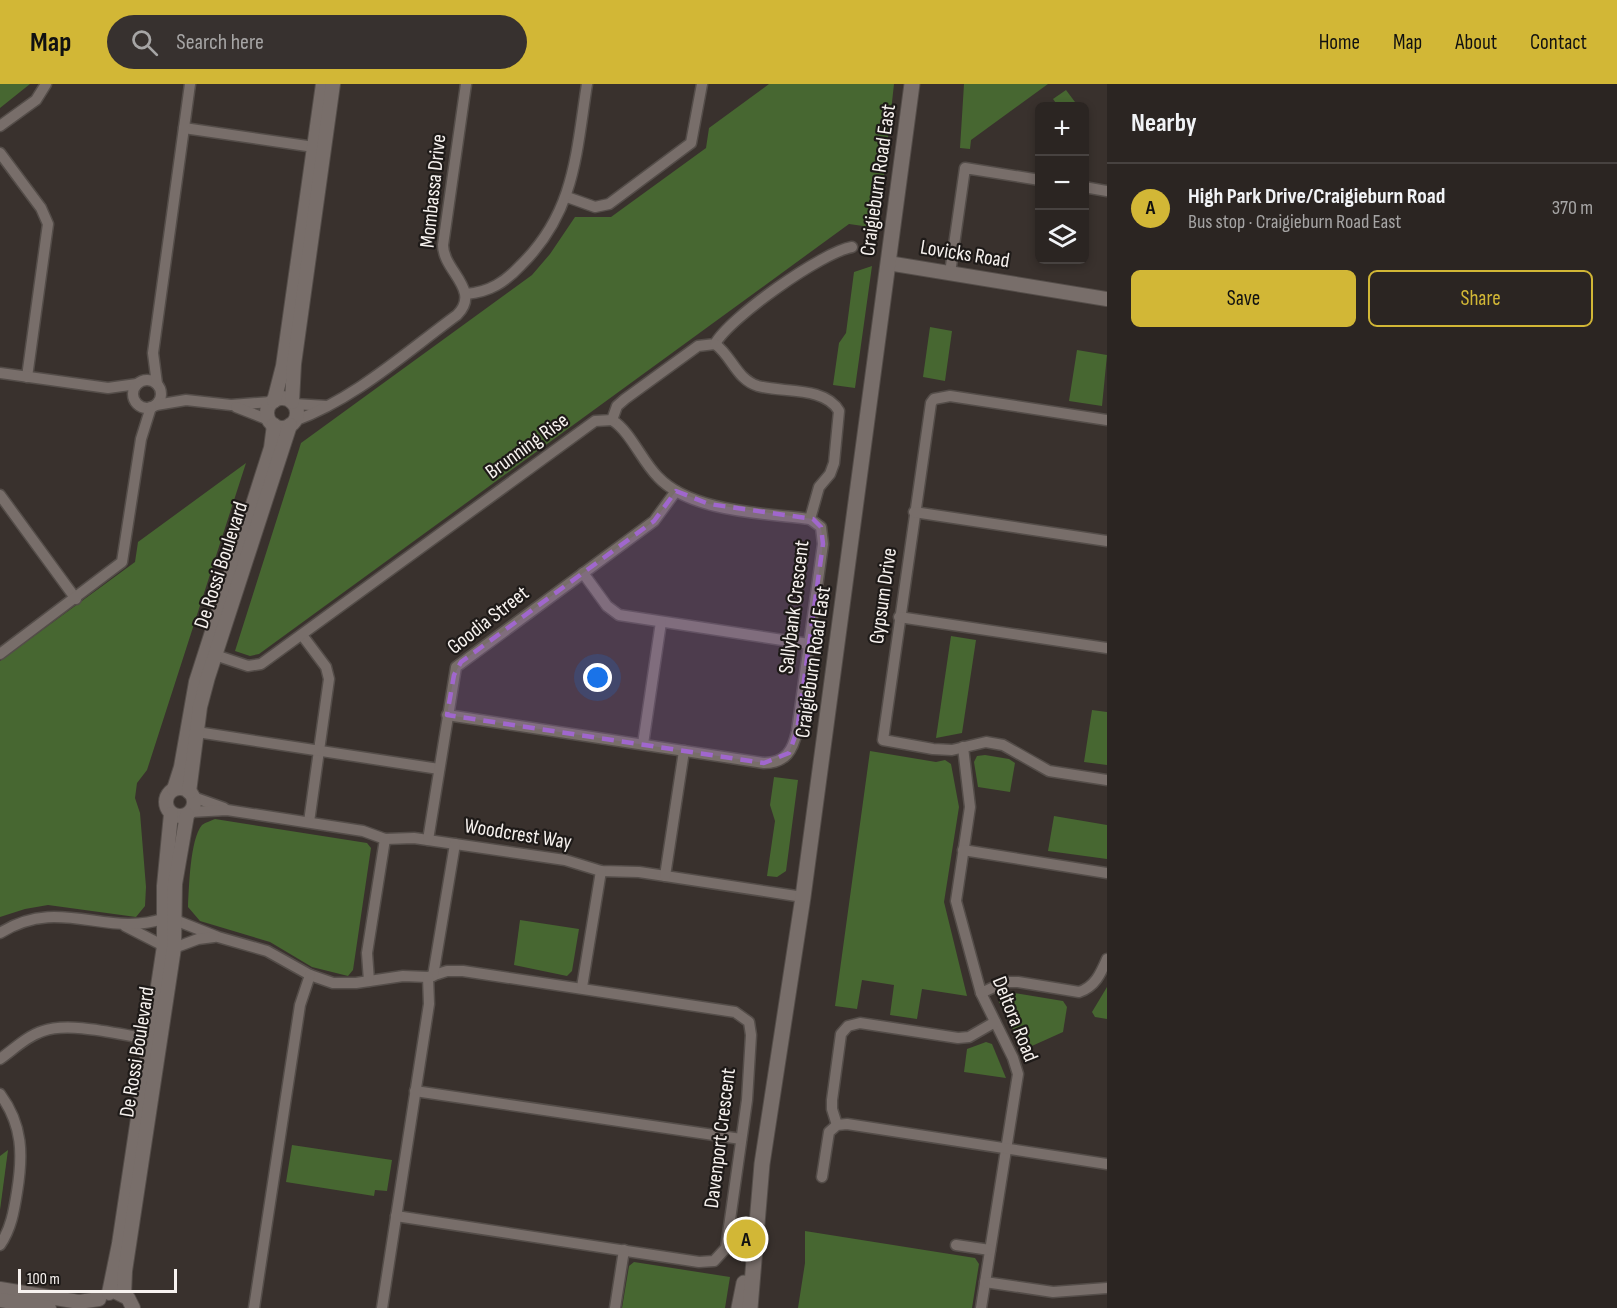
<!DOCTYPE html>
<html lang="en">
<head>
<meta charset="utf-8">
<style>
  :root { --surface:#2b2522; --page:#37312f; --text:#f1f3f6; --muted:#a6a5a5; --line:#474240; --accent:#d2b736 }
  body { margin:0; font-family:"Sofia Sans Condensed",sans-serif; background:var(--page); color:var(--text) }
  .controls { position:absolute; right:18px; top:18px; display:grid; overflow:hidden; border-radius:9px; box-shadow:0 3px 9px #0003 }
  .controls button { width:54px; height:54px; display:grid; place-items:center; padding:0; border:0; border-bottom:2px solid var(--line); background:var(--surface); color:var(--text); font:30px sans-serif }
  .scale { position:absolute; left:18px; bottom:15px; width:159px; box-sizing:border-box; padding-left:6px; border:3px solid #f7f2ef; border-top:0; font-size:16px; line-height:21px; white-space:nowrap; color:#f7f2ef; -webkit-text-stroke:4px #1e1a18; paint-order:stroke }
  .you { position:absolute; left:598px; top:594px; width:21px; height:21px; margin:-15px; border:4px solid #fff; border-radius:50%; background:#1a73e8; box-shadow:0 0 0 9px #1a73e833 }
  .badge { display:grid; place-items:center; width:39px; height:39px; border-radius:50%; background:var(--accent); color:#111; font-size:20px; font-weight:700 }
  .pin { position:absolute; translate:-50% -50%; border:3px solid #fff; box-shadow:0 2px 6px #0006 }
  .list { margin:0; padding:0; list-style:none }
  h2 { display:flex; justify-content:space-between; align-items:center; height:78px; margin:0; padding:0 24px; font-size:26px }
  h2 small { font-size:20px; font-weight:400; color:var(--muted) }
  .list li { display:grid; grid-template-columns:39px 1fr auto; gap:18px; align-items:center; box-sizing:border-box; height:90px; padding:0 24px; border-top:2px solid var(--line) }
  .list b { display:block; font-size:22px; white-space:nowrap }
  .list p { margin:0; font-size:20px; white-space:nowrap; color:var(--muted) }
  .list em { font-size:20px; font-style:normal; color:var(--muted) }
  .actions { display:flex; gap:12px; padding:18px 24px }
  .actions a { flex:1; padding:14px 0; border:2px solid var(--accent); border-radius:9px; text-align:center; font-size:21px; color:var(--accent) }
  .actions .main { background:var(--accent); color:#111 }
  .icon { flex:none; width:33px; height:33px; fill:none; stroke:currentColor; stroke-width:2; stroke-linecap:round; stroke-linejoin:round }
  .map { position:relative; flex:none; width:1107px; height:1224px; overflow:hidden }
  header { display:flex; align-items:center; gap:36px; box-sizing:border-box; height:84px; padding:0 30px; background:var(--accent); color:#111 }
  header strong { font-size:28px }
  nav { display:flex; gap:33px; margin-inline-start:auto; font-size:21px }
  .search { width:420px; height:54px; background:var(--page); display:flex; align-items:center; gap:15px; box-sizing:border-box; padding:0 21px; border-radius:33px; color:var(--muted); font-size:22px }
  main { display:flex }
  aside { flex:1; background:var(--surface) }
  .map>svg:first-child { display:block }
</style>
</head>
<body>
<header>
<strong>Map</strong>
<div class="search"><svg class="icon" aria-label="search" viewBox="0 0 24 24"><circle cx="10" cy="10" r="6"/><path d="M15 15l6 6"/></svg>Search here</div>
<nav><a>Home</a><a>Map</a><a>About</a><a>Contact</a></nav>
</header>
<main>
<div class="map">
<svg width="1107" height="1224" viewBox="0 0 1107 1224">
  <rect width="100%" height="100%" fill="#39312d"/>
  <g fill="#476731">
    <polygon points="0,0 30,0 0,24"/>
    <polygon points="769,0 894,0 879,136 870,143 849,140 259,570 250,572 235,567 301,359 532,191 550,170 575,133 611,133 706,64 709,44"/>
    <polygon points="964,0 1048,0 971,56 970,65 960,64"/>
    <polygon points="1066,6 1078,22 1058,22 1053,15"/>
    <polygon points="872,182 855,304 833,301 839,259 846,249 854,188"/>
    <polygon points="930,243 952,247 945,297 923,293"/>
    <polygon points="1077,266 1107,271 1102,322 1069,317"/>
    <polygon points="246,379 147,686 137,699 135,714 140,729 146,803 145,822 136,833 48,821 25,825 0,833 0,577 135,478 138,458"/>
    <polygon points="951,552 976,556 962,649 936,654"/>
    <polygon points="1092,626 1107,628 1107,681 1084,678"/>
    <polygon points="870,667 936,678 945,676 951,680 959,723 944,818 967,912 922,905 917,935 890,931 894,901 862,896 857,925 835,922"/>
    <polygon points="985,671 1009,675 1015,679 1010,708 978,703 974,678 977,672"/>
    <polygon points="774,693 798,696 786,787 777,793 767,792 775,737 770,721"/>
    <polygon points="1054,732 1107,741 1107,775 1048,767"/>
    <path d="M215 735 367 759 371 764 353 886 348 892 312 883 270 858 200 837 188 823C189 804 190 755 202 741 206 738 211 737 215 735Z"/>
    <polygon points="520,836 579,845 572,887 567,892 514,881"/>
    <polygon points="1107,903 1107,935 1095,933 1092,928"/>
    <polygon points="1014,909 1063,917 1067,923 1063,948 1023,966 999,918 1001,913"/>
    <polygon points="986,958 992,960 1006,994 964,988 967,965"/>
    <polygon points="292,1061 392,1076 387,1107 375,1106 374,1112 286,1098"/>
    <polygon points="8,1066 0,1126 0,1072"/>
    <polygon points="805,1147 975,1174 979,1180 972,1224 798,1224 805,1179"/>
    <polygon points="634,1178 730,1193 725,1224 622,1224 629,1182"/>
  </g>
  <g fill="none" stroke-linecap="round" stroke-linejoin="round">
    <g stroke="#544d49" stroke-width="13">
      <g id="minor">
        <polyline points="0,42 36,16 46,0"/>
        <polyline points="184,44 314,63"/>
        <polyline points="0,69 41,124 48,140 27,293"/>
        <polyline points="1084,103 1107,107"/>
        <polyline points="567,113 595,123 609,120 691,59 702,0"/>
        <polyline points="950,189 965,84 1040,96"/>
        <path d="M466 210C490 208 505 198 521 181 575 128 576 70 587 0"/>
        <polyline points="0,289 108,304 137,300"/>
        <circle cx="147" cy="310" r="14"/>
        <polyline points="157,300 153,269 190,0"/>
        <polyline points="294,320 327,322"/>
        <polyline points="156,321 186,316 231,321 271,318"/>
        <polyline points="236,323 269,336"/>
        <path d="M612 336C631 348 641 376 658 393 691 428 763 429 810 435"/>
        <polyline points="1107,336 950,312 934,315 931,319 883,656 933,665 952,666 986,658 1003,661 1049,687 1107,696"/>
        <path d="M294 337C355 315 405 269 457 231 482 206 443 187 443 161L466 0"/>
        <polyline points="0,411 76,515"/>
        <polyline points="914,428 1107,457"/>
        <polyline points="583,489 607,522 619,531 809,560"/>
        <polyline points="899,533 1107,564"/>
        <polyline points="302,551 326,583 329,595 309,738"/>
        <polyline points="0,570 122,478 141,355 151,323"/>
        <path d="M215 571 248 582 261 580 595 337 612 336 617 322 625 315 698 262 715 260C729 234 822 168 852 163"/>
        <path d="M447 631 764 679C786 679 793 666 797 647L823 460 821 443 810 435 819 403 830 390 834 379 839 327C825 302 782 309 758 302 736 295 732 272 715 260"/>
        <polyline points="197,648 439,685"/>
        <polyline points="643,660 661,538"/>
        <polyline points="963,663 970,723 956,817 981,909 1013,974 1018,990 981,1224"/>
        <polyline points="193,713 224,724"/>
        <polyline points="190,728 227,726 363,747 385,755 414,754 565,776 601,787 639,788 803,813"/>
        <polyline points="428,756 456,583 654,437 676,407"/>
        <polyline points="963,766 1107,789"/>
        <polyline points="665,792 684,667"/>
        <polyline points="175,836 218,853 267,867 310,891 333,899 356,899 403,892 428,893 447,887 463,887 735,928 749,938 751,951 747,1016 726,1164 714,1177 699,1178 396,1132"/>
        <polyline points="125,842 164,862"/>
        <path d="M0 849C60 811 107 855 165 834"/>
        <polyline points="174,864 198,855 214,853"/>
        <polyline points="433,892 455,760"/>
        <polyline points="369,897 367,869 385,755"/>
        <polyline points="582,903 601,787"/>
        <path d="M981 909 1005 898H1018L1079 908C1095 903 1101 889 1107 875"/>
        <path d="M0 975C14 965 27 952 43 947 70 937 121 951 150 955"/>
        <polyline points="415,1007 741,1055"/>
        <path d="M0 1010C23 1041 23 1071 17 1108 14 1127 11 1145 0 1161"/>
        <polyline points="837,1041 832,1025 832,1016 841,950 848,942 860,939 958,954 969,953 995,938"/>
        <polyline points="822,1093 829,1048 837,1041 847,1040 1107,1080"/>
        <polyline points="956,1161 990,1166"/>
        <polyline points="985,1198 1053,1208 1107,1204"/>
        <polyline points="254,1224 300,921 310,891"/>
        <polyline points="382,1224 429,920 428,893"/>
        <polyline points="615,1224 624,1166"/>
      </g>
    </g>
    <g stroke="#544d49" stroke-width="16">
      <g id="tertiary">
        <polyline points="888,179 1107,215"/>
        <circle cx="282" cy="329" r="15"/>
        <polyline points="274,317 283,282 323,0"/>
        <polyline points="292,318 294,280 333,0"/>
        <circle cx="180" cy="718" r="14"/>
        <polyline points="174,705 181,683 196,598 271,364 274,341"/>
        <polyline points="189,708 200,623 208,593 290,341"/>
        <polyline points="0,1205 79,1218 99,1215"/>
        <polyline points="116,1208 128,1214 133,1224"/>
        <polyline points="109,1209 119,1160 164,862 164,802 171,730"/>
        <polyline points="124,1211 125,1187 174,864 175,800 187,731"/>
        <polyline points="0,1216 49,1224"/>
      </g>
    </g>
    <g stroke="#544d49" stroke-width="17">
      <g id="secondary">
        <polyline points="739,1224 744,1199"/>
        <polyline points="750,1224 762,1080 803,813 912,0"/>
      </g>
    </g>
    <use href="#minor" stroke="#786e6a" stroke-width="10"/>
    <use href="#tertiary" stroke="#786e6a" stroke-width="14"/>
    <use href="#secondary" stroke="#786e6a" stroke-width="15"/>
  </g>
  <path fill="#a067cd" fill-opacity="0.2" stroke="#a067cd" stroke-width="4.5" stroke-dasharray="12 8" stroke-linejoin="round" d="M676 407 709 420 813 435 821 443 823 460 797 647 789 669 764 679 447 631 454 591 461 578 654 437Z"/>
  <g text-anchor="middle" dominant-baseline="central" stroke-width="4.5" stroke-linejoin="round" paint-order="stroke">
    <g font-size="21" fill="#f7f2ef" stroke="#1e1a18">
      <text transform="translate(878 96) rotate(-82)">Craigieburn Road East</text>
      <text transform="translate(433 107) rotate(-84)">Mombassa Drive</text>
      <text transform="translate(965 170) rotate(9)">Lovicks Road</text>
      <text transform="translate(527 362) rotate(-36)">Brunning Rise</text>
      <text transform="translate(221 481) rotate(-72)">De Rossi Boulevard</text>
      <text transform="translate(883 512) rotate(-82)">Gypsum Drive</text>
      <text transform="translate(794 523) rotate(-83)">Sallybank Crescent</text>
      <text transform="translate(488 536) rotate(-38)">Goodia Street</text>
      <text transform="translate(813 578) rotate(-82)">Craigieburn Road East</text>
      <text transform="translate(518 750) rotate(9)">Woodcrest Way</text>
      <text transform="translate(1015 935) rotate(68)">Deltora Road</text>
      <text transform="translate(137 968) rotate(-81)">De Rossi Boulevard</text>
      <text transform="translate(720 1054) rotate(-83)">Davenport Crescent</text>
    </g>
  </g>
</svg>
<div class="controls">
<button>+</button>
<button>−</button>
<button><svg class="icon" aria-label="layers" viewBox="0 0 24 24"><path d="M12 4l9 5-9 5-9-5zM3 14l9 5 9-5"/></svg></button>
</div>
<div class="scale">100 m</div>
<div class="you"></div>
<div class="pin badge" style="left:746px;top:1155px">A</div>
</div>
<aside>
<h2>Nearby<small></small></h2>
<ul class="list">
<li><span class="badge">A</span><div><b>High Park Drive/Craigieburn Road</b><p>Bus stop · Craigieburn Road East</p></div><em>370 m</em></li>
</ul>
<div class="actions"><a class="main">Save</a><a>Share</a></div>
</aside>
</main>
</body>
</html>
